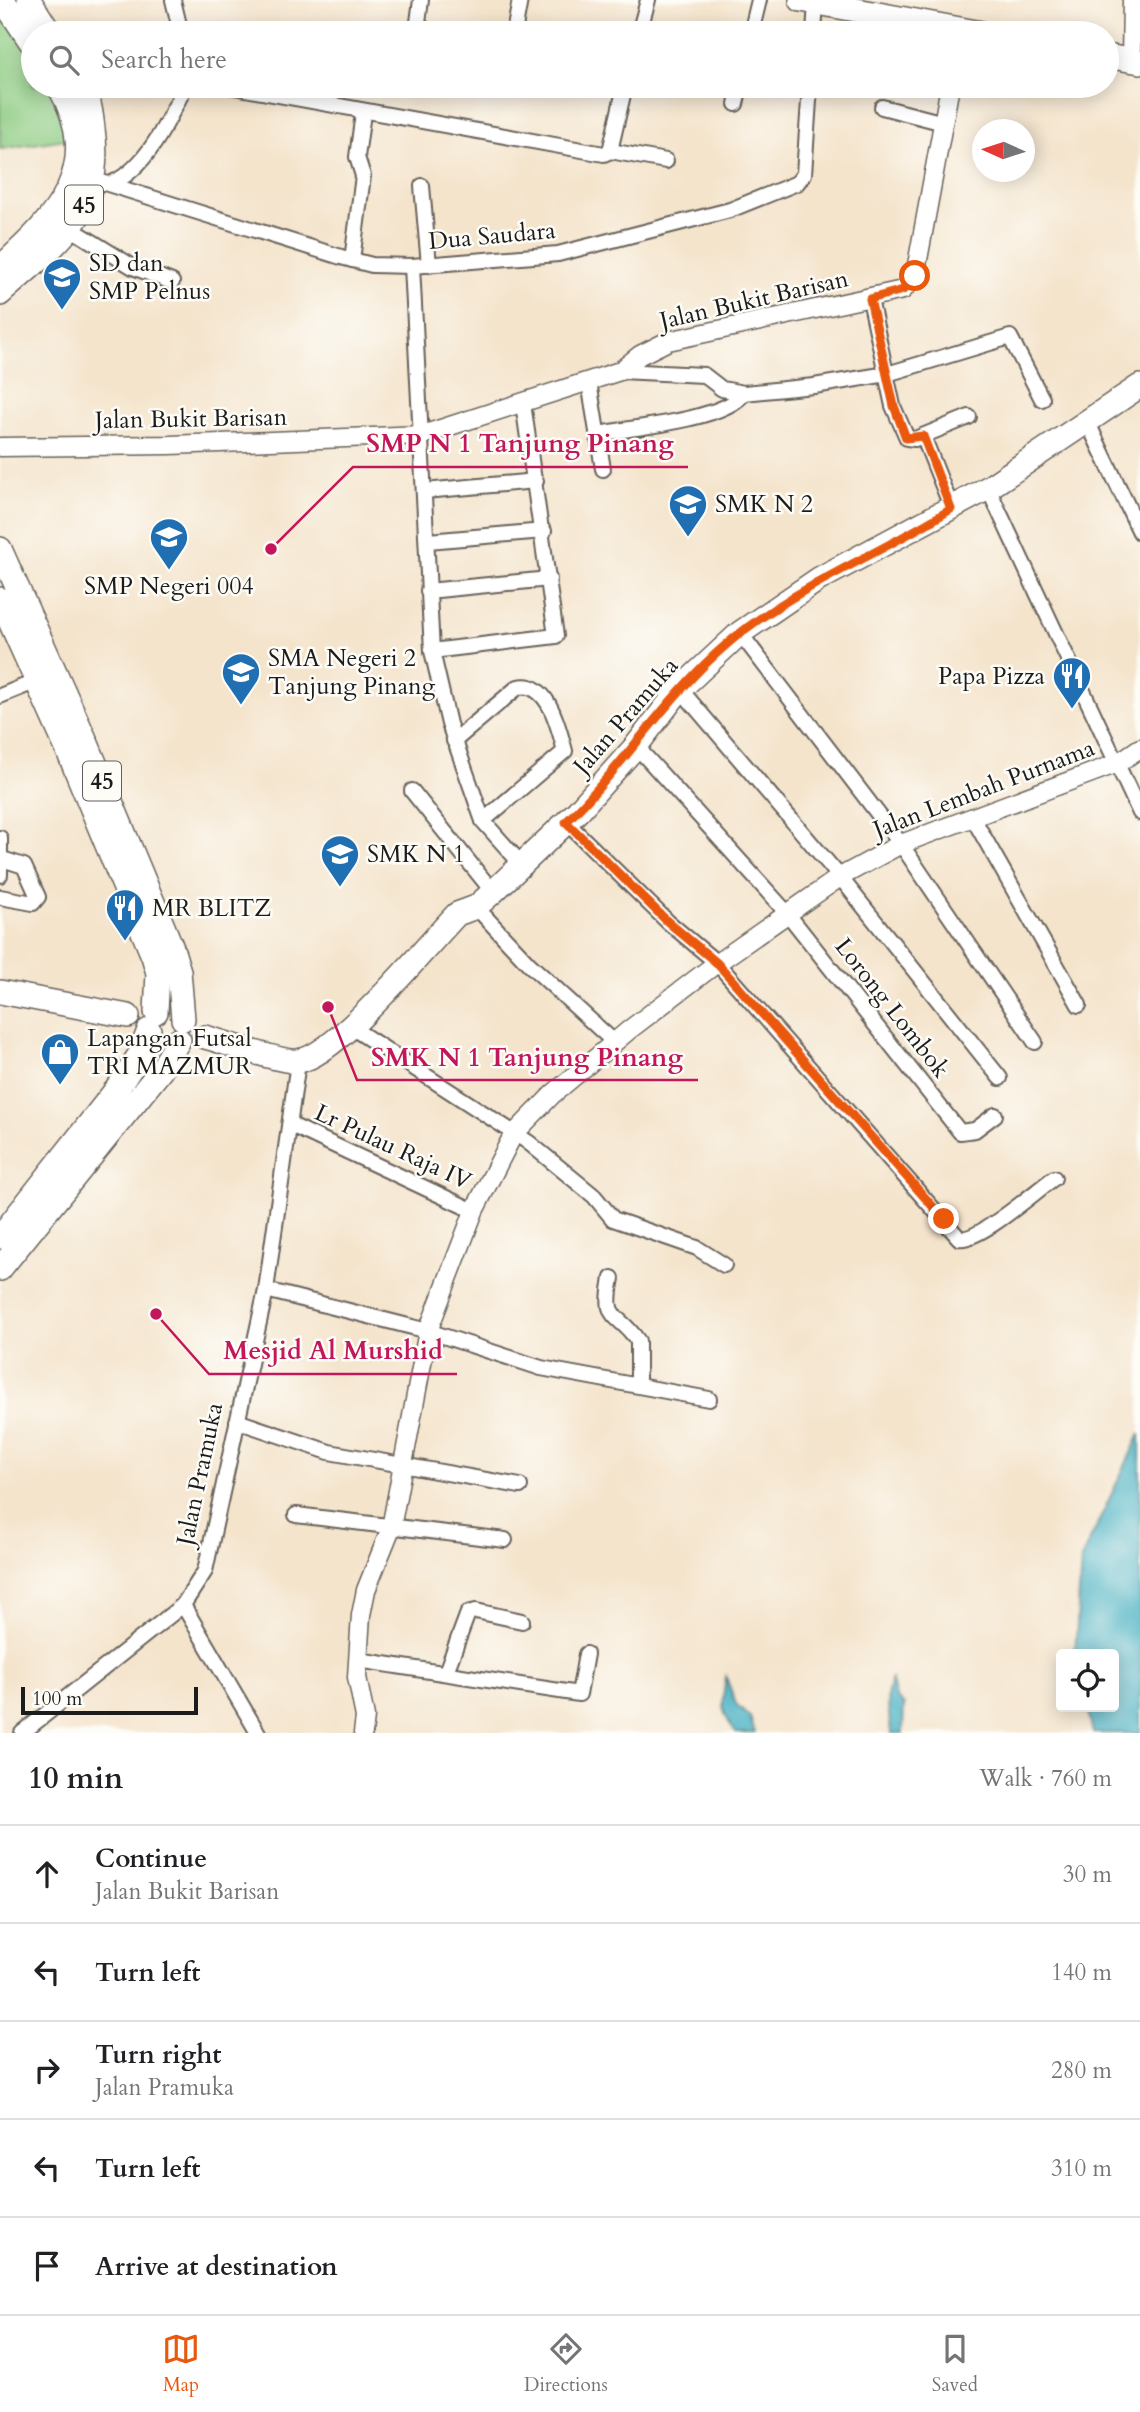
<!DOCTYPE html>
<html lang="en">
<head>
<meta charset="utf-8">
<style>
  :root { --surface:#fff; --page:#f2f2f2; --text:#202124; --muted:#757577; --line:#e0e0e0; --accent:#ea580c }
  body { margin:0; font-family:Cardo,serif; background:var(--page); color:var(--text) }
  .controls { position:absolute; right:21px; bottom:21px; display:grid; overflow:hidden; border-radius:7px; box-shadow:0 4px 18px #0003 }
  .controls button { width:63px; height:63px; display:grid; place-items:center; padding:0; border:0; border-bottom:2px solid var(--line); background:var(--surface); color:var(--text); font:35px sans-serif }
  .compass { position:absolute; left:972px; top:119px; width:63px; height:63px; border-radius:50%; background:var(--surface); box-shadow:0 4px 18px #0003; rotate:273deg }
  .scale { position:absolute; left:21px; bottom:18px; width:177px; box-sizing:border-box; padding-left:7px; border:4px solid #1c1c1c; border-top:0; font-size:19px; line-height:24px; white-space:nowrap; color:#1c1c1c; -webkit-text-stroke:5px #fdfcf7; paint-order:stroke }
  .stop { position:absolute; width:21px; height:21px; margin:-16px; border:5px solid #ea580c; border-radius:50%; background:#fff }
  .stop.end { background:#ea580c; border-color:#fff; box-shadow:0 2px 7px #0008 }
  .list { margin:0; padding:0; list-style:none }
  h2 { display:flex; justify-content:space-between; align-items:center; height:91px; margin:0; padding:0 28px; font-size:30px }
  h2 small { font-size:23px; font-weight:400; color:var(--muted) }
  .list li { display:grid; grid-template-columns:46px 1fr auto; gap:21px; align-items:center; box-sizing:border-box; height:98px; padding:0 28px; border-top:2px solid var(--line) }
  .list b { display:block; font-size:26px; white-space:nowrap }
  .list p { margin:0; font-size:23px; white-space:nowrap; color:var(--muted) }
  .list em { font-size:23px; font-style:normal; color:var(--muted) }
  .icon { flex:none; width:38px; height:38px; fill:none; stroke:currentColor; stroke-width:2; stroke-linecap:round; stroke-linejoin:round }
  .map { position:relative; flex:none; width:1140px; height:1733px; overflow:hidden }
  .search { position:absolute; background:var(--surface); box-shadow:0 4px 18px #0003; left:21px; right:21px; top:21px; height:77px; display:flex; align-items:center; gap:18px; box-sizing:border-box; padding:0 24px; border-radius:38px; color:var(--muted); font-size:26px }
  .sheet { height:581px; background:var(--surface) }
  nav { display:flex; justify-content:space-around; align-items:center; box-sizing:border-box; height:98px; border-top:2px solid var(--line); background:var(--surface); font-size:19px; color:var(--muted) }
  nav a { display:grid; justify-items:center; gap:4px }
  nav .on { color:var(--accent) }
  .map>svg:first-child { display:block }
</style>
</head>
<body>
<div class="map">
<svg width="1140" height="1733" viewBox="0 0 1140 1733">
  <rect width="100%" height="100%" fill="#fdfcf7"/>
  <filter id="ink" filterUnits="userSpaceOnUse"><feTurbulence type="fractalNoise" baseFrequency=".0143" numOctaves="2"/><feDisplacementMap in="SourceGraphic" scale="14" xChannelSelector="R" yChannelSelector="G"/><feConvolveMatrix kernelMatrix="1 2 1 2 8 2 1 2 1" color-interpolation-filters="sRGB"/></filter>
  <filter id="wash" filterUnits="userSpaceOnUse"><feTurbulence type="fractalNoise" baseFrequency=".00686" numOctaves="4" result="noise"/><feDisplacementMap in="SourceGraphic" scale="28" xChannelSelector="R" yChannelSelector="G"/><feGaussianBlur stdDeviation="1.57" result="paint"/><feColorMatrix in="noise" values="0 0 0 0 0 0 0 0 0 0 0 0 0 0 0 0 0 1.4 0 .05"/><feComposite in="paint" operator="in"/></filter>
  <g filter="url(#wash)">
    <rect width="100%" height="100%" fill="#f4e4cc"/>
    <polygon fill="#8ccb81" stroke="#54744e" stroke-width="2" points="0,10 33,58 33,86 52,86 56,92 66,139 0,149"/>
    <g fill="#43aec1" stroke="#30656e" stroke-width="2">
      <polygon points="1140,1434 1140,1733 1093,1733 1087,1707 1114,1707 1114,1654 1075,1654 1081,1559"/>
      <path d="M726 1677 736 1704 750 1717 755 1733H736C719 1710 722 1703 726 1677Z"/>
      <polygon points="891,1678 896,1697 904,1705 903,1733 891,1733 887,1697"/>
    </g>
  </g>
  <g filter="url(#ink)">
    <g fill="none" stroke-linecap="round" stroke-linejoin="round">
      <g stroke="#68625a" stroke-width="18">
        <g id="minor">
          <polyline points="173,0 181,33"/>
          <polyline points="421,0 418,22 426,33"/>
          <polyline points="514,33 520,0"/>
          <polyline points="639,33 648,0"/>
          <polyline points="751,33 759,0"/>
          <polyline points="814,33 816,2"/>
          <polyline points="229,86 604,154 610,151 625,86"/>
          <polyline points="736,104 740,86"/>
          <polyline points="882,107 944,123"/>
          <polyline points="610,151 666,161"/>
          <polyline points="95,180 341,257 372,265 412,266 558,254 730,210 797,183 804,174 810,86"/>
          <path d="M112 183C147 168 169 119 185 86"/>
          <polyline points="422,186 429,265"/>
          <polyline points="70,228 133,267 172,282"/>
          <polyline points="352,260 363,176 357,157 363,113"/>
          <polyline points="412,266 432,651 449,724 483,821 522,865"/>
          <polyline points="870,299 893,406 907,438 915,439 969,417"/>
          <polyline points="620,371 704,375 722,389 744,393 814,386 887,374 1010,337 1042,399"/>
          <polyline points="589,382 603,469"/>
          <polyline points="1087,421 1140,532"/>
          <path d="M597 434C631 428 725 420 744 393"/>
          <polyline points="923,436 952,509"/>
          <polyline points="988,488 1140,813"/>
          <polyline points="424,491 536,481"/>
          <polyline points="428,541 544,531"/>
          <polyline points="428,591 549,579"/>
          <polyline points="740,633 901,844 1035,1042"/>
          <polyline points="432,651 556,636 523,403"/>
          <polyline points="680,689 840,877 1000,1078"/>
          <polyline points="0,696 37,681"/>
          <path d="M454 741 518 687C549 680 559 730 565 751L483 821"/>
          <polyline points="636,746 787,913 960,1132 975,1130 995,1115"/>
          <polyline points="412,791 493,892"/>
          <polyline points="973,818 1079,1005"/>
          <path d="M566 822 668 922 717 963 959 1238C977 1243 1037 1190 1054 1178"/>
          <polyline points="0,838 0,875"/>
          <polyline points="0,897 33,903 38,897 24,866 2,859"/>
          <polyline points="476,907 529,964 614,1042"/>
          <polyline points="351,1027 528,1142 594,1196 613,1219 697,1248 724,1265"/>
          <polyline points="291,1125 474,1211"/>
          <path d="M612 1278C603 1324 617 1310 638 1341V1383"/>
          <polyline points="266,1290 428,1331 541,1368 709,1399"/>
          <polyline points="237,1421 329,1452 520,1486"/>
          <polyline points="296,1515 505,1540"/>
          <polyline points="183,1605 258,1733"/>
          <polyline points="358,1660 579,1694 586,1654"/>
          <polyline points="446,1672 468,1613 476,1611 522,1621"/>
          <polyline points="22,1733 183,1605 205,1571 266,1290 298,1062"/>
        </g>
      </g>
      <g stroke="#68625a" stroke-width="21">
        <g id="tertiary">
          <polyline points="1131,60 1132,0"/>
          <polyline points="0,447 170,445 422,435 620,371 640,355 668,341 903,290 915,276 950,86"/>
          <polyline points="363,1733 365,1717 357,1677 361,1615 366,1590 391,1528 428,1331 474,1211 513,1135 553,1094 629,1030 717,963 840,877 901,844 1118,763 1140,748"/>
        </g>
      </g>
      <g stroke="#68625a" stroke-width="26">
        <g id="primary">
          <polyline points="801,0 982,33"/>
          <polyline points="1107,56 1140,62"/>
          <polyline points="0,992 128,1016"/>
          <path d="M205 1037C224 1042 282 1063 298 1061 336 1057 427 945 457 914L476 907 493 892 578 811 636 746 680 689 740 633 819 579 988 488 1140 386"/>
        </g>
      </g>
      <g stroke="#68625a" stroke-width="26">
        <g id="trunk">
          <polyline points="3,0 33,45"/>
          <polyline points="29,0 50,33"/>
          <path d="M0 268C58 215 105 168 59 86"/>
          <path d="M0 294C53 246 102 217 94 138 92 120 91 101 82 86"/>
          <polyline points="0,549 85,739 172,948 179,971 183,1019"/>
          <polyline points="0,599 68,751 153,956 158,973 156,1012"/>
          <polyline points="0,1237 119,1086 140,1054 149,1030"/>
          <polyline points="0,1269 161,1070 179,1040"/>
        </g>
      </g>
      <use href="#minor" stroke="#fff" stroke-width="14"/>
      <use href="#tertiary" stroke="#fff" stroke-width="18"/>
      <use href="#primary" stroke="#fff" stroke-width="23"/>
      <use href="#trunk" stroke="#fff" stroke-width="23"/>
    </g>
  </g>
  <g fill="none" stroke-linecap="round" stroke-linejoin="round" filter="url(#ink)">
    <path stroke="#ea580c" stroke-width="9" d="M915 276 903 290 870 299 894 406 906 438 923 436 951 509C877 556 795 586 727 644 666 696 624 766 566 822L668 922 717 963 944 1219"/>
  </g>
  <defs>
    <g id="school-pin" transform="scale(2.0125)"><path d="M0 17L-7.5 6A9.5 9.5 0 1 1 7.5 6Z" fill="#1f6fb2" stroke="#fdfcf7"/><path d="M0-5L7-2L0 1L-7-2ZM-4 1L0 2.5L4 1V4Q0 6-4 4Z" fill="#fff"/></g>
    <g id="restaurant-pin" transform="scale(2.0125)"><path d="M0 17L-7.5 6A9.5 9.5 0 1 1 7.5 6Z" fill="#1f6fb2" stroke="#fdfcf7"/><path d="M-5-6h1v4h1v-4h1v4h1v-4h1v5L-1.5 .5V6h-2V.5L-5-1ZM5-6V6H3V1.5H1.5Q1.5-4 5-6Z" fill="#fff"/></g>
    <g id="shop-pin" transform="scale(2.0125)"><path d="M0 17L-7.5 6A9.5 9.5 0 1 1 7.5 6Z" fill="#1f6fb2" stroke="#fdfcf7"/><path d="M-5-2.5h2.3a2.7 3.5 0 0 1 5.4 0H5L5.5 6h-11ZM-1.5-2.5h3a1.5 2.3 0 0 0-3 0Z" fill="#fff"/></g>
  </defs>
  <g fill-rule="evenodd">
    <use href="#school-pin" x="62" y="277"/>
    <use href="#school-pin" x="688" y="504"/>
    <use href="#school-pin" x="169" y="537"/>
    <use href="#school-pin" x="241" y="672"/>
    <use href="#restaurant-pin" x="1072" y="676"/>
    <use href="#school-pin" x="340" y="854"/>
    <use href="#restaurant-pin" x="125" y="908"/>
    <use href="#shop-pin" x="60" y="1052"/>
  </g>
  <g text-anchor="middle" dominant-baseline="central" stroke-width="5" stroke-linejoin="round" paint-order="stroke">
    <g fill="#fdfcf7" stroke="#605f5e" stroke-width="2">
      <rect x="65" y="185.5" width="38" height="39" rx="5"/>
      <rect x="83" y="761.5" width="38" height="39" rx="5"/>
    </g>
    <g font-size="23" font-weight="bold" fill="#1c1c1c">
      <text x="84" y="205">45</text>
      <text x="102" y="781">45</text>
    </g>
    <g font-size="24" fill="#1c1c1c" stroke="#fdfcf7">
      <text transform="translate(492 236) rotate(-5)">Dua Saudara</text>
      <text transform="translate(754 300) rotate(-13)">Jalan Bukit Barisan</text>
      <text transform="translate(191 419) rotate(-1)">Jalan Bukit Barisan</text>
      <text transform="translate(626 716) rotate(-49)">Jalan Pramuka</text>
      <text transform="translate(984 789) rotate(-21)">Jalan Lembah Purnama</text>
      <text transform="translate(892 1008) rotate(52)">Lorong Lombok</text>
      <text transform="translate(393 1147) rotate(25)">Lr Pulau Raja IV</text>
      <text transform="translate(200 1474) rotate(-78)">Jalan Pramuka</text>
    </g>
    <g font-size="24" fill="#1c1c1c" stroke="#fdfcf7" text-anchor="start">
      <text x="89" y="263">SD dan<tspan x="89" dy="28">SMP Pelnus</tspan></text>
      <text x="715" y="504">SMK N 2</text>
      <text x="169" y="586" text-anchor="middle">SMP Negeri 004</text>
      <text x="268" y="658">SMA Negeri 2<tspan x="268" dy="28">Tanjung Pinang</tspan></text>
      <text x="1045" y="676" text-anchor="end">Papa Pizza</text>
      <text x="367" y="854">SMK N 1</text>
      <text x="152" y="908">MR BLITZ</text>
      <text x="87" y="1038">Lapangan Futsal<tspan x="87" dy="28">TRI MAZMUR</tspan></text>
    </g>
  </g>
  <path fill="none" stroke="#c2185b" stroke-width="2.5" d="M271 549L353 467H688M328 1007L357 1080H698M156 1314L209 1374H457"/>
  <g fill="#c2185b" stroke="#fdfcf7" stroke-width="2.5">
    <circle cx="271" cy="549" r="7"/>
    <circle cx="328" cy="1007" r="7"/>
    <circle cx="156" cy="1314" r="7"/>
  </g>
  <g font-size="26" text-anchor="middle" font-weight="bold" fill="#c2185b" stroke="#fdfcf7" stroke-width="5" stroke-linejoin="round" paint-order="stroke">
    <text x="520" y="452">SMP N 1 Tanjung Pinang</text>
    <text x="527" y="1066">SMK N 1 Tanjung Pinang</text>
    <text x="333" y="1359">Mesjid Al Murshid</text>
  </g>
</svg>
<div class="controls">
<button><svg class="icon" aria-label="locate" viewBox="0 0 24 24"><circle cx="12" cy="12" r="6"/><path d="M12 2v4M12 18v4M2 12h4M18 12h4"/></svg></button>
</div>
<svg class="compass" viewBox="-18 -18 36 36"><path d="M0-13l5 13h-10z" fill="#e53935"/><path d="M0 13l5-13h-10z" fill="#757577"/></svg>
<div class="scale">100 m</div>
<div class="stop" style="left:915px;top:276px"></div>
<div class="stop end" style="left:944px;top:1219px"></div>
<div class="search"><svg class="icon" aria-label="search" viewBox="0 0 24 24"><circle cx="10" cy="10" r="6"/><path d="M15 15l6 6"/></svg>Search here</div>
</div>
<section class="sheet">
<h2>10 min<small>Walk · 760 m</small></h2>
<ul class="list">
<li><svg class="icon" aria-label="ahead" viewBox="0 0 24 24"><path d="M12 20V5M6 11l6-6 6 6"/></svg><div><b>Continue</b><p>Jalan Bukit Barisan</p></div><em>30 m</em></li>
<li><svg class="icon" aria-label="left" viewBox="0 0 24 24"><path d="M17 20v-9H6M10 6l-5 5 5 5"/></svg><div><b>Turn left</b></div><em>140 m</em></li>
<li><svg class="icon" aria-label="right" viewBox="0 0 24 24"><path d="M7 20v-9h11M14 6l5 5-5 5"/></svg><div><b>Turn right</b><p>Jalan Pramuka</p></div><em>280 m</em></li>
<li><svg class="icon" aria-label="left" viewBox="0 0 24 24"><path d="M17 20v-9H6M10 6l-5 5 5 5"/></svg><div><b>Turn left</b></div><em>310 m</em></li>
<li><svg class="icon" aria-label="arrive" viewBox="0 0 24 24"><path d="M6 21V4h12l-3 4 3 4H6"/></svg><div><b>Arrive at destination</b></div></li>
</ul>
</section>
<nav>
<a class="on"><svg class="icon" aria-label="map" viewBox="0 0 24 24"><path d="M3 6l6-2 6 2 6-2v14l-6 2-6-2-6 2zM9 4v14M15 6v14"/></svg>Map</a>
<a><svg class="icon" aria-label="directions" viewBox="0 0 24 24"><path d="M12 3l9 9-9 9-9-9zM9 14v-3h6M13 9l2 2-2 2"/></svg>Directions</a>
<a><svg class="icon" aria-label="saved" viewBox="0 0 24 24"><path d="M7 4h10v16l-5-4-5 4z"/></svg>Saved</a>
</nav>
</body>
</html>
